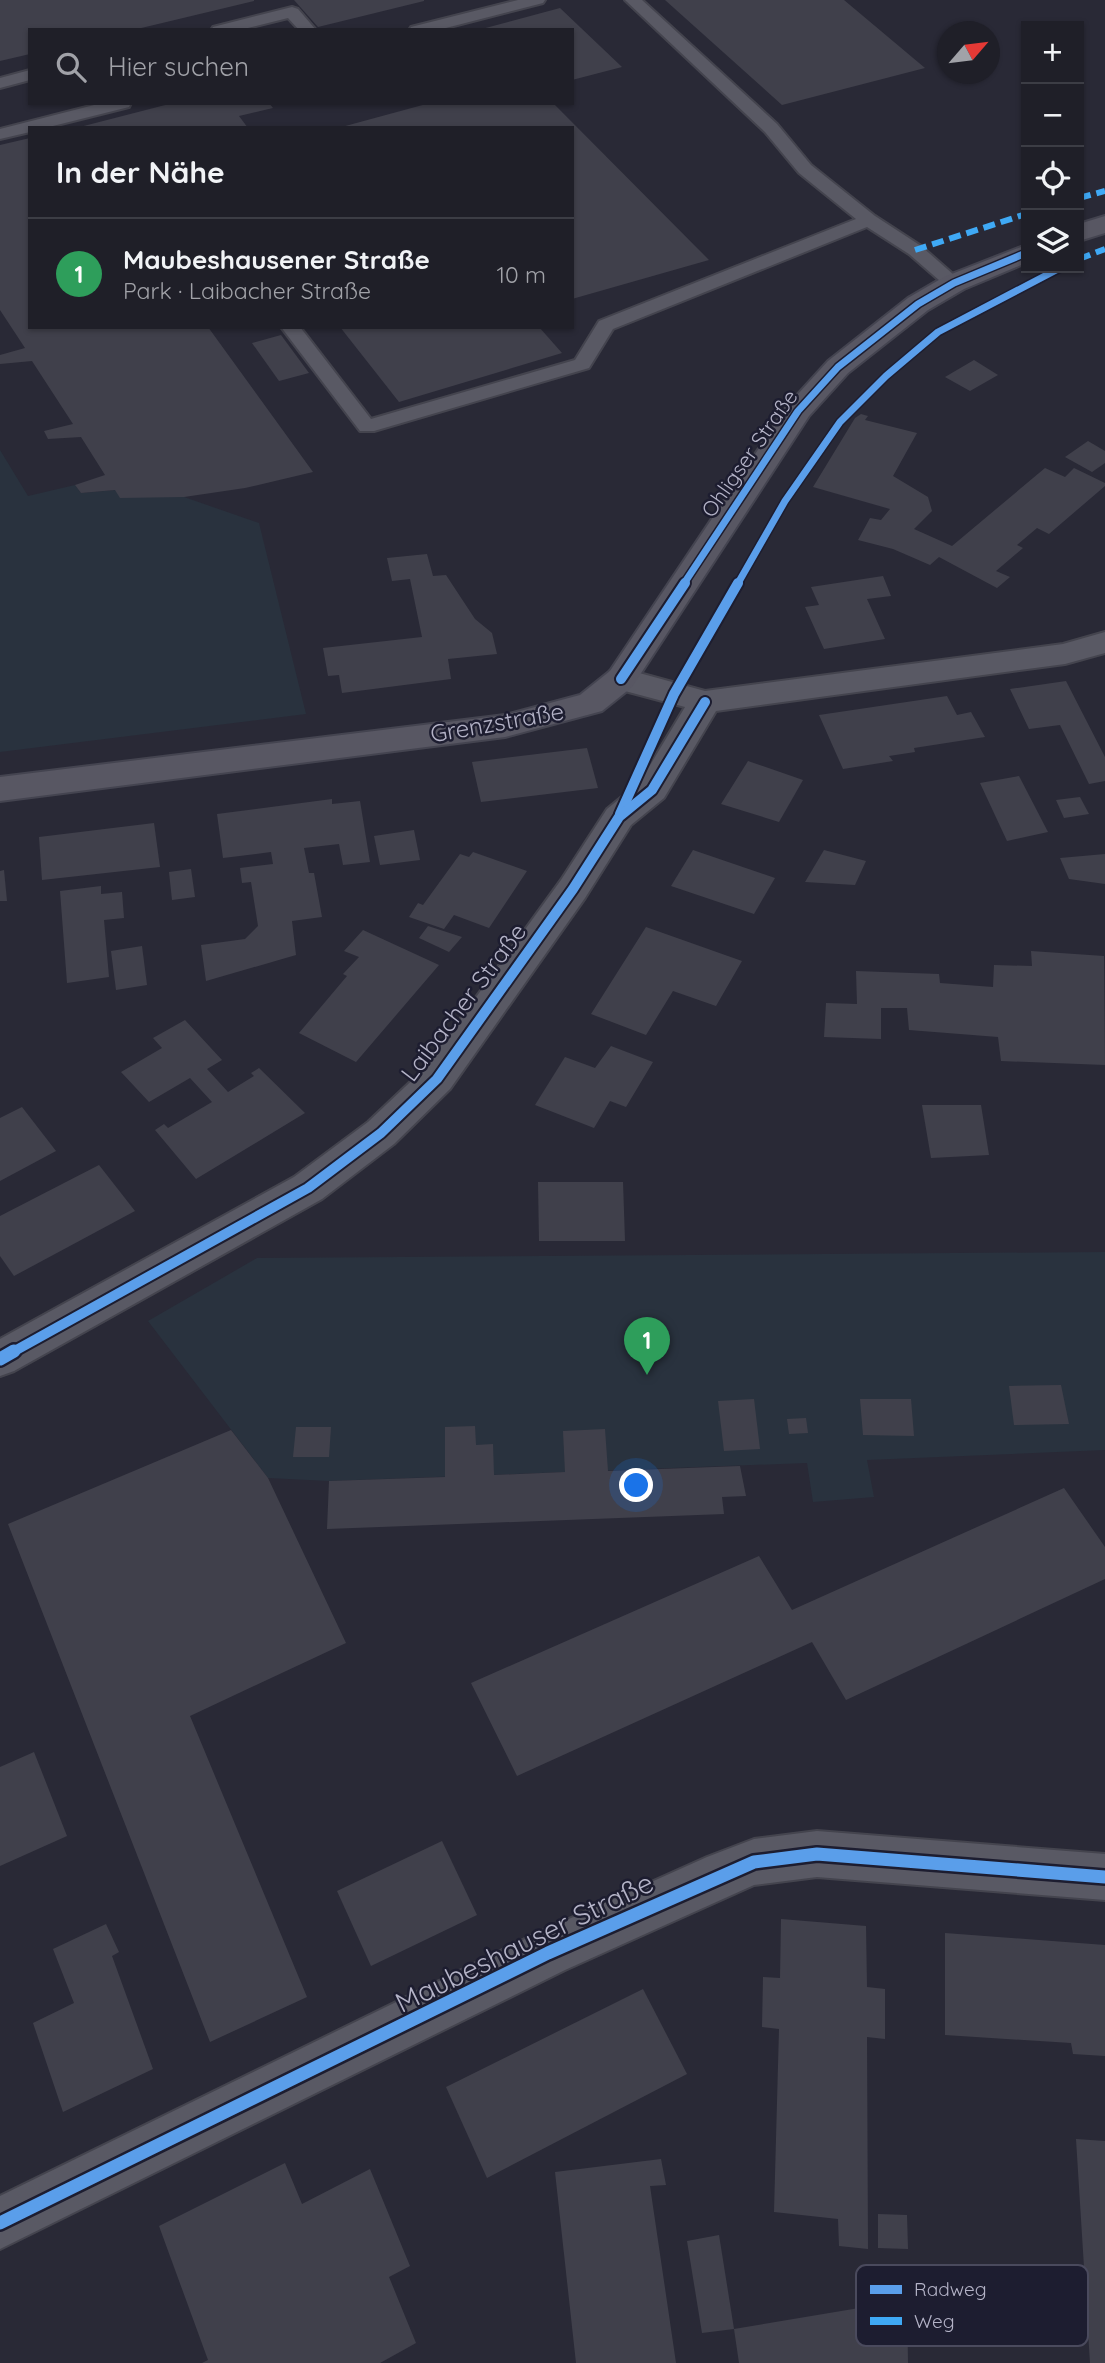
<!DOCTYPE html>
<html lang="de">
<head>
<meta charset="utf-8">
<style>
  :root { --surface:#1f1f28; --page:#2c2c34; --text:#f1f3f6; --muted:#a1a2a8; --line:#3c3d45; --accent:#d93025 }
  body { margin:0; font-family:Quicksand,sans-serif; background:var(--page); color:var(--text) }
  .controls { position:absolute; right:21px; top:21px; display:grid; overflow:hidden; border-radius:0px; box-shadow:0 2px 5px #0004 }
  .controls button { width:63px; height:63px; display:grid; place-items:center; padding:0; border:0; border-bottom:2px solid var(--line); background:var(--surface); color:var(--text); font:35px sans-serif }
  .compass { position:absolute; left:937px; top:21px; width:63px; height:63px; border-radius:50%; background:var(--surface); box-shadow:0 2px 5px #0004; rotate:62deg }
  .you { position:absolute; left:637px; top:1486px; width:24px; height:24px; margin:-18px; border:5px solid #fff; border-radius:50%; background:#1a73e8; box-shadow:0 0 0 10px #1a73e833 }
  .badge { display:grid; place-items:center; width:46px; height:46px; border-radius:50%; background:var(--accent); color:#fff; font-size:23px; font-weight:700 }
  .pin { position:absolute; translate:-50% -58px; filter:drop-shadow(0 2px 4px #0008) }
  .pin::after { content:''; position:absolute; top:37px; width:24px; height:21px; background:inherit; clip-path:polygon(0 0,100% 0,50% 100%) }
  .list { margin:0; padding:0; list-style:none }
  h2 { display:flex; justify-content:space-between; align-items:center; height:91px; margin:0; padding:0 28px; font-size:30px }
  h2 small { font-size:23px; font-weight:400; color:var(--muted) }
  .list li { display:grid; grid-template-columns:46px 1fr auto; gap:21px; align-items:center; box-sizing:border-box; height:112px; padding:0 28px; border-top:2px solid var(--line) }
  .list b { display:block; font-size:26px; white-space:nowrap }
  .list p { margin:0; font-size:23px; white-space:nowrap; color:var(--muted) }
  .list em { font-size:23px; font-style:normal; color:var(--muted) }
  .icon { flex:none; width:38px; height:38px; fill:none; stroke:currentColor; stroke-width:2; stroke-linecap:round; stroke-linejoin:round }
  .map { position:relative; flex:none; width:1105px; height:2363px; overflow:hidden }
  .search { position:absolute; background:var(--surface); box-shadow:0 2px 5px #0004; left:28px; top:28px; width:546px; height:77px; display:flex; align-items:center; gap:18px; box-sizing:border-box; padding:0 24px; border-radius:0px; color:var(--muted); font-size:26px }
  .panel { position:absolute; background:var(--surface); box-shadow:0 2px 5px #0004; left:28px; top:126px; width:546px; height:203px; border-radius:0px }
  .map>svg:first-child { display:block }
</style>
</head>
<body>
<div class="map">
<svg width="1105" height="2363" viewBox="0 0 1105 2363">
  <rect width="100%" height="100%" fill="#292936"/>
  <g fill="#29323e">
    <polygon points="0,450 28,496 75,485 81,493 115,490 184,497 259,523 306,714 0,752"/>
    <polygon points="1105,1252 1105,1450 867,1460 874,1497 813,1502 807,1463 329,1481 268,1478 148,1321 257,1258"/>
  </g>
  <g fill="#40404b">
    <polygon points="0,0 254,0 254,1 133,30 30,30 30,54 0,61"/>
    <polygon points="294,0 424,0 424,1 318,27"/>
    <polygon points="665,0 844,0 925,68 782,105"/>
    <polygon points="560,8 622,67 572,80 572,30 478,30"/>
    <polygon points="173,103 269,103 273,108 239,116 248,128 76,128"/>
    <polygon points="430,103 553,103 709,260 572,299 572,128 338,128"/>
    <polygon points="30,138 30,327 208,327 313,472 245,488 184,497 120,498 115,490 81,493 75,485 105,475 81,437 48,439 44,431 73,424 32,361 0,364 0,355 25,348 0,310 0,145"/>
    <polygon points="340,327 539,327 562,353 399,402"/>
    <polygon points="281,335 309,373 279,381 252,343"/>
    <polygon points="974,360 998,375 970,391 945,377"/>
    <polygon points="861,414 868,416 865,420 917,433 893,476 928,497 932,511 914,529 952,546 1045,468 1065,477 1074,468 1105,483 1105,486 1049,534 1037,528 1017,545 1023,548 996,571 1010,577 997,588 939,557 930,565 893,549 858,540 870,518 881,520 890,509 813,487 855,418"/>
    <polygon points="1088,441 1105,451 1105,463 1092,472 1065,457"/>
    <polygon points="427,554 433,576 446,575 475,619 492,633 497,654 448,659 451,679 342,693 339,675 328,676 323,648 422,637 410,579 392,581 387,558"/>
    <polygon points="883,576 891,596 867,599 885,639 824,649 805,607 819,605 811,587"/>
    <polygon points="1066,681 1105,757 1105,781 1089,784 1060,725 1029,729 1010,689"/>
    <polygon points="947,696 957,715 971,712 985,737 914,748 915,752 889,756 893,761 843,769 819,715"/>
    <polygon points="587,748 598,788 481,802 472,762"/>
    <polygon points="748,761 803,780 779,822 721,804"/>
    <polygon points="1019,776 1048,832 1007,841 980,783"/>
    <polygon points="1080,797 1089,814 1064,818 1056,800"/>
    <polygon points="332,799 332,804 360,801 370,862 343,865 339,844 304,848 309,873 314,873 322,917 292,921 296,955 206,981 201,945 245,939 258,926 251,882 242,883 240,868 273,864 271,852 223,858 217,814"/>
    <polygon points="154,823 160,867 42,880 39,837"/>
    <polygon points="414,830 420,860 380,865 374,836"/>
    <polygon points="693,850 775,878 754,914 671,886"/>
    <polygon points="824,850 866,861 855,885 805,882"/>
    <polygon points="473,852 527,871 489,928 454,915 444,929 409,917 418,903 423,905 460,854 469,857"/>
    <polygon points="1105,854 1105,884 1069,879 1060,858"/>
    <polygon points="191,869 195,897 172,900 169,872"/>
    <polygon points="4,870 7,901 0,901 0,871"/>
    <polygon points="101,886 101,894 122,892 124,918 104,920 109,977 67,983 60,891"/>
    <polygon points="428,926 462,937 449,952 419,938"/>
    <polygon points="646,927 742,961 716,1006 673,991 646,1035 591,1014"/>
    <polygon points="363,930 439,965 356,1062 299,1033 347,976 343,974 359,957 344,951"/>
    <polygon points="142,946 147,985 116,990 111,951"/>
    <polygon points="1031,951 1104,956 1105,1065 1001,1061 998,1037 909,1030 907,1008 881,1008 881,1039 824,1037 826,1003 857,1004 856,971 939,974 940,983 993,987 994,965 1032,966"/>
    <polygon points="185,1020 222,1060 207,1069 228,1092 254,1076 251,1073 259,1068 305,1113 196,1179 155,1130 164,1124 168,1128 212,1102 190,1078 149,1102 121,1072 162,1048 153,1038"/>
    <polygon points="611,1046 653,1062 626,1107 610,1101 594,1128 535,1105 565,1057 595,1068"/>
    <polygon points="922,1105 981,1105 989,1155 931,1158"/>
    <polygon points="22,1107 56,1151 0,1181 0,1118"/>
    <polygon points="99,1165 135,1211 14,1276 0,1256 0,1216"/>
    <polygon points="538,1182 623,1182 625,1241 539,1241"/>
    <polygon points="1061,1385 1069,1424 1014,1425 1009,1386"/>
    <polygon points="754,1399 760,1449 724,1451 718,1401"/>
    <polygon points="860,1399 911,1399 914,1436 863,1435"/>
    <polygon points="806,1418 808,1433 789,1434 787,1419"/>
    <polygon points="475,1426 476,1445 493,1444 494,1475 565,1472 563,1431 605,1429 608,1471 740,1466 746,1496 722,1497 724,1514 327,1529 329,1481 445,1477 445,1427"/>
    <polygon points="296,1427 331,1427 329,1457 293,1457"/>
    <polygon points="231,1430 268,1478 346,1643 190,1716 307,1997 210,2042 8,1524"/>
    <polygon points="1064,1488 1105,1547 1105,1579 846,1700 812,1642 517,1776 471,1683 759,1556 792,1610"/>
    <polygon points="34,1752 67,1836 0,1866 0,1767"/>
    <polygon points="442,1841 477,1915 371,1966 337,1891"/>
    <polygon points="781,1919 866,1926 867,1987 885,1989 885,2039 867,2037 868,2249 839,2246 838,2219 774,2212 779,2029 762,2027 763,1977 780,1978"/>
    <polygon points="106,1924 119,1952 112,1956 153,2069 63,2112 33,2023 74,2003 53,1949"/>
    <polygon points="945,1933 1105,1945 1105,2056 1073,2054 1071,2043 945,2035"/>
    <polygon points="643,1989 687,2074 487,2178 446,2087"/>
    <polygon points="1076,2139 1105,2141 1105,2363 1090,2363"/>
    <polygon points="661,2159 666,2185 650,2186 676,2363 576,2363 555,2172"/>
    <polygon points="285,2163 302,2204 370,2169 410,2266 389,2277 416,2343 380,2363 202,2363 208,2360 159,2226"/>
    <polygon points="878,2214 907,2215 908,2249 878,2248"/>
    <polygon points="719,2235 734,2329 702,2333 687,2241"/>
    <polygon points="907,2300 908,2363 739,2363 734,2329"/>
  </g>
  <g fill="none" stroke-linecap="round" stroke-linejoin="round">
    <g stroke="#44444e" stroke-width="4">
      <g id="service">
        <polygon points="518,0 545,0 543,3 438,30 409,30 411,27"/>
        <polygon points="625,0 642,0 777,124 811,165 875,216 921,246 963,283 961,287 947,287 909,254 867,227 613,329 589,368 374,431 360,431 281,327 300,327 371,419 575,360 599,321 856,219 799,173 765,132"/>
        <polygon points="292,7 298,9 316,30 299,30 288,18 240,30 211,30 213,27"/>
        <polygon points="30,70 30,80 0,88 0,78"/>
        <polygon points="102,103 131,103 129,107 45,128 30,128 30,132 0,139 0,129"/>
      </g>
    </g>
    <g stroke="#44444e" stroke-width="4">
      <g id="minor">
        <polygon points="1105,632 1105,653 1065,664 716,711 664,798 631,825 585,898 450,1089 394,1144 322,1199 14,1371 0,1376 0,1339 294,1177 368,1122 424,1069 561,880 607,809 640,782 685,707 610,687 605,679 610,671 621,668 705,691 1063,644"/>
        <polygon points="817,1831 1105,1854 1105,1900 817,1877 754,1885 565,1970 0,2249 0,2196 531,1936 707,1857 754,1839"/>
      </g>
    </g>
    <g stroke="#444450" stroke-width="4">
      <g id="secondary">
        <polygon points="1105,216 1105,233 1079,241 1079,224"/>
        <polygon points="1026,245 1026,263 964,289 928,310 848,373 809,416 632,687 602,711 505,737 0,801 0,777 505,715 580,695 610,671 788,405 828,361 908,298 944,277"/>
      </g>
    </g>
    <use href="#service" fill="#595964" fill-rule="evenodd"/>
    <use href="#minor" fill="#595964" fill-rule="evenodd"/>
    <use href="#secondary" fill="#585763" fill-rule="evenodd"/>
    <g stroke="#3fa9f5" stroke-width="6" stroke-dasharray="12 6" stroke-linecap="butt">
      <polyline points="1079,198 1105,191"/>
      <polyline points="915,250 1026,214"/>
      <polyline points="1079,259 1105,249"/>
    </g>
    <g stroke="#1d1d30" stroke-width="10">
      <g id="cycleway-far2">
        <polyline points="683,585 798,411 838,367 918,304 954,283 1026,253"/>
        <polyline points="737,585 785,501 840,422 886,376 938,332 1060,268"/>
      </g>
    </g>
    <g stroke="#1d1d30" stroke-width="14">
      <g id="cycleway-far1">
        <polyline points="621,679 685,583"/>
        <polyline points="620,814 674,694 738,583"/>
        <polyline points="11,1353 308,1188 381,1133 437,1079 573,889 619,817 652,790 705,702"/>
      </g>
    </g>
    <g stroke="#1d1d30" stroke-width="18">
      <g id="cycleway">
        <polyline points="0,1359 14,1351"/>
        <polyline points="0,2223 548,1953 754,1862 817,1854 1105,1877"/>
      </g>
    </g>
    <use href="#cycleway-far2" stroke="#5a9eea" stroke-width="7"/>
    <use href="#cycleway-far1" stroke="#5a9eea" stroke-width="10"/>
    <use href="#cycleway" stroke="#5a9eea" stroke-width="13"/>
  </g>
  <g text-anchor="middle" dominant-baseline="central" stroke-width="5" stroke-linejoin="round" paint-order="stroke">
    <g font-size="21" fill="#b4b3c7" stroke="#1d1d30">
      <text transform="translate(749 453) rotate(-55)">Ohligser Straße</text>
    </g>
    <g font-size="24" fill="#b4b3c7" stroke="#1d1d30">
      <text transform="translate(497 722) rotate(-10)">Grenzstraße</text>
      <text transform="translate(463 1002) rotate(-53)">Laibacher Straße</text>
    </g>
    <g font-size="28" fill="#b4b3c7" stroke="#1d1d30">
      <text transform="translate(524 1942) rotate(-26)">Maubeshauser Straße</text>
    </g>
  </g>
  <rect x="856" y="2265" width="232" height="81" rx="10" fill="#1d1d30" stroke="#4a4a5d" stroke-width="2"/>
  <rect x="870" y="2285" width="32" height="9" fill="#5a9eea"/>
  <rect x="870" y="2317" width="32" height="8" fill="#3fa9f5"/>
  <g font-size="19" fill="#b4b3c7">
    <text x="914" y="2296">Radweg</text>
    <text x="914" y="2328">Weg</text>
  </g>
</svg>
<div class="controls">
<button>+</button>
<button>−</button>
<button><svg class="icon" aria-label="locate" viewBox="0 0 24 24"><circle cx="12" cy="12" r="6"/><path d="M12 2v4M12 18v4M2 12h4M18 12h4"/></svg></button>
<button><svg class="icon" aria-label="layers" viewBox="0 0 24 24"><path d="M12 4l9 5-9 5-9-5zM3 14l9 5 9-5"/></svg></button>
</div>
<svg class="compass" viewBox="-18 -18 36 36"><path d="M0-13l5 13h-10z" fill="#e53935"/><path d="M0 13l5-13h-10z" fill="#a1a2a8"/></svg>
<div class="you"></div>
<div class="pin badge" style="left:647px;top:1375px;background:#2e9e5b">1</div>
<div class="search"><svg class="icon" aria-label="search" viewBox="0 0 24 24"><circle cx="10" cy="10" r="6"/><path d="M15 15l6 6"/></svg>Hier suchen</div>
<section class="panel">
<h2>In der Nähe<small></small></h2>
<ul class="list">
<li><span class="badge" style="background:#2e9e5b">1</span><div><b>Maubeshausener Straße</b><p>Park · Laibacher Straße</p></div><em>10 m</em></li>
</ul>
</section>
</div>
</body>
</html>
